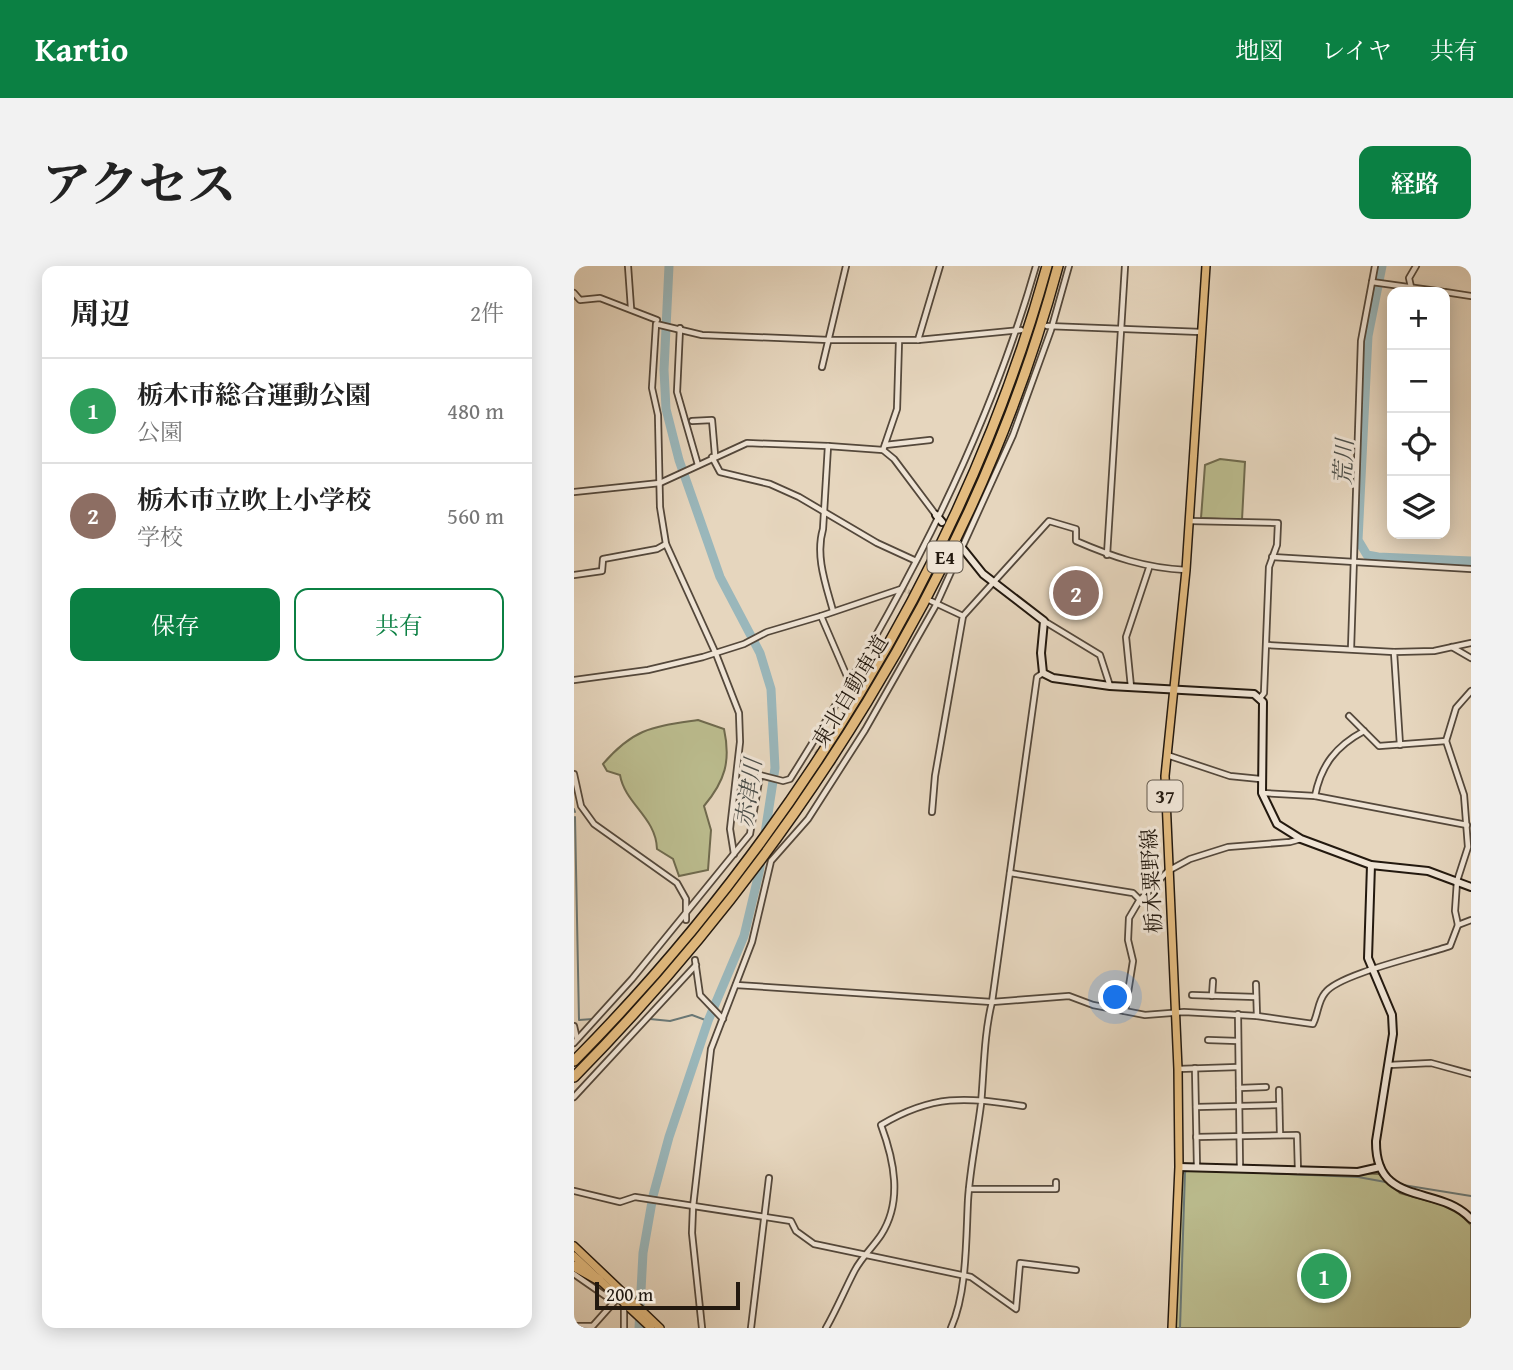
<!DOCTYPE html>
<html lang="ja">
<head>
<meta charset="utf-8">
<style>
  :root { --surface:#fff; --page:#f2f2f2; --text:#222; --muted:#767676; --line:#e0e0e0; --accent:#0b8043 }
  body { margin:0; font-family:"Gentium Book Plus","Noto Serif JP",serif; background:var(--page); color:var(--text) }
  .controls { position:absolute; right:21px; top:21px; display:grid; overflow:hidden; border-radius:14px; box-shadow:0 4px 18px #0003 }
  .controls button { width:63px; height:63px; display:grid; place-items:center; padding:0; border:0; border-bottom:2px solid var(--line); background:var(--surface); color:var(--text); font:35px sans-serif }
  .scale { position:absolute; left:21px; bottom:18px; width:145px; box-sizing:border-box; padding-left:7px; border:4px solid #23190f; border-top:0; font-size:19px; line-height:24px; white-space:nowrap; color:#23190f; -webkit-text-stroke:5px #efe4d5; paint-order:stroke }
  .you { position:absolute; left:542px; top:732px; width:24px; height:24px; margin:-18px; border:5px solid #fff; border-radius:50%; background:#1a73e8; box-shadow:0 0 0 10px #1a73e833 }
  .badge { display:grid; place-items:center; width:46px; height:46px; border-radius:50%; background:var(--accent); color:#fff; font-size:23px; font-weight:700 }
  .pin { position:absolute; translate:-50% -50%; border:4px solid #fff; box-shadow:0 2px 7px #0006 }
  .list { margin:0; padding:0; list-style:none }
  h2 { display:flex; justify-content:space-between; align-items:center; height:91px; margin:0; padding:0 28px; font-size:30px }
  h2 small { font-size:23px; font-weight:400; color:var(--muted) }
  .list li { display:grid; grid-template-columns:46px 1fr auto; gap:21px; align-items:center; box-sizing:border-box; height:105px; padding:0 28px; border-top:2px solid var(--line) }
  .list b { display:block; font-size:26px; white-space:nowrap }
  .list p { margin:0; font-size:23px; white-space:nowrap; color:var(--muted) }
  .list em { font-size:23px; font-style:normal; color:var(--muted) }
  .actions { display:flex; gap:14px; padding:21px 28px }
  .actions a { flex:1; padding:16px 0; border:2px solid var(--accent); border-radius:14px; text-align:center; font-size:24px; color:var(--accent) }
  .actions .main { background:var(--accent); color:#fff }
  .icon { flex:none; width:38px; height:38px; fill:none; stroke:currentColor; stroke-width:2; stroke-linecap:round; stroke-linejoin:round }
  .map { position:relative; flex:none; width:897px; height:1062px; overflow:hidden; border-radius:14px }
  header { display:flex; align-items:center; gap:42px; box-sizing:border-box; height:98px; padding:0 35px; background:var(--accent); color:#fff }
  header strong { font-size:33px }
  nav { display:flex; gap:38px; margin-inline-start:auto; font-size:24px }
  .intro { display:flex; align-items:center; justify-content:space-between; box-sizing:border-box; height:168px; padding:0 42px }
  h1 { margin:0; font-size:49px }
  .button { padding:18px 32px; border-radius:14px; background:var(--accent); color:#fff; font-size:24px; font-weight:700 }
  main { display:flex; gap:42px; padding:0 42px }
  aside { flex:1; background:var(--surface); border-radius:14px; box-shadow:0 4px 18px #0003 }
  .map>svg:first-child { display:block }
</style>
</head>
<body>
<header>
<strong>Kartio</strong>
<nav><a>地図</a><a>レイヤ</a><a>共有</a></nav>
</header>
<div class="intro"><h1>アクセス</h1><a class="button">経路</a></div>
<main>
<aside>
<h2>周辺<small>2件</small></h2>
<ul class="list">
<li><span class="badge" style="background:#2e9e5b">1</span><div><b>栃木市総合運動公園</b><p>公園</p></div><em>480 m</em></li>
<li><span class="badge" style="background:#8d6e63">2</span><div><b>栃木市立吹上小学校</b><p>学校</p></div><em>560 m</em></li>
</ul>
<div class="actions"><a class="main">保存</a><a>共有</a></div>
</aside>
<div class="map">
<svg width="897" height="1062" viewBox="0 0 897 1062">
  <rect width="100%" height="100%" fill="#e6d6be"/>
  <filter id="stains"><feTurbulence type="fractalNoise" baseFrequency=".00286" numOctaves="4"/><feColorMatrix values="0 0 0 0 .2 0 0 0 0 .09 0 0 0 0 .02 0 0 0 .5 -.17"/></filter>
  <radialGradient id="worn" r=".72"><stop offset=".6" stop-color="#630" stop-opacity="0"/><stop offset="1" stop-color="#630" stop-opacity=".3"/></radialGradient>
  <g fill="#bbbc8e" stroke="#6f6a4e" stroke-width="2">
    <polygon points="646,193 671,196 668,254 627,252 631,199"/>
    <path d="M124 454 150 463C157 495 151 515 130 540L137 564 134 604 105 610 99 593 83 583C82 551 51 538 46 509L33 505 29 498C60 462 78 461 124 454Z"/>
    <polygon points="616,902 805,908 826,927 880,942 897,959 897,1062 601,1062 607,909"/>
  </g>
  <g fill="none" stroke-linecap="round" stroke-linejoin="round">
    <g stroke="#6a7876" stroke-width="2">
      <polyline points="0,543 1,546"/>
      <polyline points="1,551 5,754 19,753"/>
      <polyline points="76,753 96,755 118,749 134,755"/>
      <polyline points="644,905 784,911 817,917"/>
      <polyline points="829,919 897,930"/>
      <polyline points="606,1062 611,906 614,904"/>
    </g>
    <g stroke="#9ab7bb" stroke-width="9">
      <polyline points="808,0 794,70 784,274 793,289 804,291 897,295"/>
      <polyline points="65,1062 69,987 79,930 95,871 134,755 170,670 185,607 201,502 197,423 186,387 146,311 105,194 92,143 90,104 95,0"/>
    </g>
    <g stroke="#bfb09b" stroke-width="4.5" stroke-dasharray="4.5 2" stroke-linecap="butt">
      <polyline points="328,323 353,333"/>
      <polyline points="236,481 266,502"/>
    </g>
    <g stroke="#54483b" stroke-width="8">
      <g id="street">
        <polyline points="54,0 57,42"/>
        <polyline points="798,16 870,26"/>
        <polyline points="837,21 835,12 842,0"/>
        <polyline points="871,26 897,30"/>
        <polyline points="0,27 6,34 26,32 83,54"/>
        <polyline points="473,60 627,66"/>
        <polyline points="106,62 103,126 124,199"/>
        <polyline points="344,74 366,0"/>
        <polyline points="248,101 272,0"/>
        <polyline points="118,155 138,154 141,189"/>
        <polyline points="311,179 356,174"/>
        <path d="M254 180 249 263C241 290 252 319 259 345"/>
        <polyline points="309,184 323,143 325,75"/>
        <polyline points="138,191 146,206 196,218 225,231 303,277 340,294"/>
        <polyline points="0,226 86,217 173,177 254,180 309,184 320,193 362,249"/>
        <polyline points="616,255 704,257 703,279 695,301 690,427 686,432"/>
        <polyline points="533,289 551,0"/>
        <polyline points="698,291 897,303"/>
        <polyline points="0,309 28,305 29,293 83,283 92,278"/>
        <polyline points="357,335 389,350 361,510 358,546"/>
        <path d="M389 350 475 255 502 263V275C539 291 571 302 612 304"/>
        <polyline points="470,355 526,389 536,420"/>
        <polyline points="693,379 820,386"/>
        <polyline points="878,381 897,392"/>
        <polyline points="777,383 787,75 801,0"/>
        <polyline points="0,414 74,404 129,391 170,378 193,366 247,350"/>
        <polyline points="275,415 247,350 327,323"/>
        <polyline points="557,421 552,371 575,302"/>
        <polyline points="775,450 805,480 872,475"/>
        <polyline points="826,479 820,386 860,385 897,377"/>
        <polyline points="593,489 656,510 686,513"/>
        <polyline points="0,508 7,540 20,558 103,617 112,633 112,654"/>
        <polyline points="688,527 741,530 893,559"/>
        <path d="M741 530C747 499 762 480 790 465"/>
        <polyline points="160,588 156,563 166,476 165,447 142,388 92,278 86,241 84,149 78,122 82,58 128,69 255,74 344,74 447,64"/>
        <polyline points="436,607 559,627 567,635"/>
        <polyline points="884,659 897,654"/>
        <polyline points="121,694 126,729 149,753"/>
        <polyline points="162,719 418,736 495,730 519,739 571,749 610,746 683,750 682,718"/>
        <polyline points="618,729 682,731"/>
        <polyline points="638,730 639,715"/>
        <polyline points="551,745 559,695 554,674 555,652 565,635 594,605 616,593 654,581 716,576 727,573"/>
        <polyline points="664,748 666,902"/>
        <path d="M683 750 739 758C744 748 744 735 751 727 764 708 851 689 876 680L884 659 881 645 883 615 894 581 890 529 872 475 882 442 897 425"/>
        <polyline points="0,760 3,773"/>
        <polyline points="634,774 664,775"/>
        <path d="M0 777 58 713 176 568 186 509 209 515 216 513C317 353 410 183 462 0"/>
        <polyline points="815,799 857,797 897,808"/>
        <polyline points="621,802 623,901"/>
        <polyline points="604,803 664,801"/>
        <polyline points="665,822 692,821"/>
        <polyline points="705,824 706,869"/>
        <polyline points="0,831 122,699"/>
        <polyline points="622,841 705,839"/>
        <polyline points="622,871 723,869 724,905"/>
        <polyline points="395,923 482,923 482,916"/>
        <polyline points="0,925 46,936 61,931 217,955 222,965 240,978 397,1011 442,1043 446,997 502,1004"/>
        <polyline points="0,1008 40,1036"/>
        <polyline points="0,1060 18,1060"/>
        <polyline points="17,1062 42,1034"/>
        <polyline points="50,1062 50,1038"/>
        <polyline points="128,1062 118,967 119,941 137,783 178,676 197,595 234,553 291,464 362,339 439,169 477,64 495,0"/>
        <polyline points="177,1062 195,912"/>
        <path d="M252 1062C263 1043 271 1023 281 1004 288 991 299 981 307 969 329 935 320 894 307 859 359 828 391 831 449 840"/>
        <path d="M377 1062C393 1027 392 973 394 934 396 902 403 870 407 838 410 804 410 768 418 736L463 411 469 407"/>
      </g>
    </g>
    <g stroke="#23190f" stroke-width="10">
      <g id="secondary">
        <polyline points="362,249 368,256"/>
        <polyline points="385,278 409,308 470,355 467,387 469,407 479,412 536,420 680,428 689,436 688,527 703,558 727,573 797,599 854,605 897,621"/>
        <path d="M797 599 794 692 818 749 819 768 802 875C801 942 865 918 897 953"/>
        <polyline points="605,901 784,906 806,901"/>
      </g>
    </g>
    <g stroke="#23190f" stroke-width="10">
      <g id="primary">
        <polyline points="0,980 86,1062"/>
        <polyline points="0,990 77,1062"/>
        <polyline points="598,1062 605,901 604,803 591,510 612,304 632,0"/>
      </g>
    </g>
    <g stroke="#23190f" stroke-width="12">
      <g id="highway">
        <path d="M0 795C213 580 392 293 473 0"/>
        <path d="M0 811C217 591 404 300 484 0"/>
        <polyline points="0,1000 25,1014"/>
      </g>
    </g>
    <use href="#street" stroke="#efe4d5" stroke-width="4.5"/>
    <use href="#secondary" stroke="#efe4d5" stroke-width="6"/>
    <use href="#primary" stroke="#e3bb7f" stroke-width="7"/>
    <use href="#highway" stroke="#e3bb7f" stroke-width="9"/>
  </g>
  <g text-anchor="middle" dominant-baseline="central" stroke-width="6" stroke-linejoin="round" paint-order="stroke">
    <g fill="#efe4d5" stroke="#60564a" stroke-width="2">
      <rect x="353.5" y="275.5" width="35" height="31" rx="5"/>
      <rect x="573.5" y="514.5" width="35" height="31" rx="5"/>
    </g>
    <g font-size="19" font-weight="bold" fill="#23190f">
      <text x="371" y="291">E4</text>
      <text x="591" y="530">37</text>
    </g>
    <g font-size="21" fill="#23190f" stroke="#efe4d5">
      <text transform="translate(276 425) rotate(-59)">東北自動車道</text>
      <text transform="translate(577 615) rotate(-93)">栃木粟野線</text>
    </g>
    <g font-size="23" font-style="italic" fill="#4d504b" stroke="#efe4d5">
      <text transform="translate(769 196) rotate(-87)">荒川</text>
      <text transform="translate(174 527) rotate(-82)">赤津川</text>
    </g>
  </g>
  <rect width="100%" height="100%" filter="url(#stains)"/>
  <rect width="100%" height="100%" fill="url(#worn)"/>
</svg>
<div class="controls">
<button>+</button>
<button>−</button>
<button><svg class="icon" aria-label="locate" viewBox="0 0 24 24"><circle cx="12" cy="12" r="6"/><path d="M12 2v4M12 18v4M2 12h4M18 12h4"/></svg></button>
<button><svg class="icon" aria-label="layers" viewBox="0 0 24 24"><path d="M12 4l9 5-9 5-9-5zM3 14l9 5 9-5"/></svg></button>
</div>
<div class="scale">200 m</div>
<div class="you"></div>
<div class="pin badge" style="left:750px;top:1010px;background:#2e9e5b">1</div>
<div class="pin badge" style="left:502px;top:327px;background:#8d6e63">2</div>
</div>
</main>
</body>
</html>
